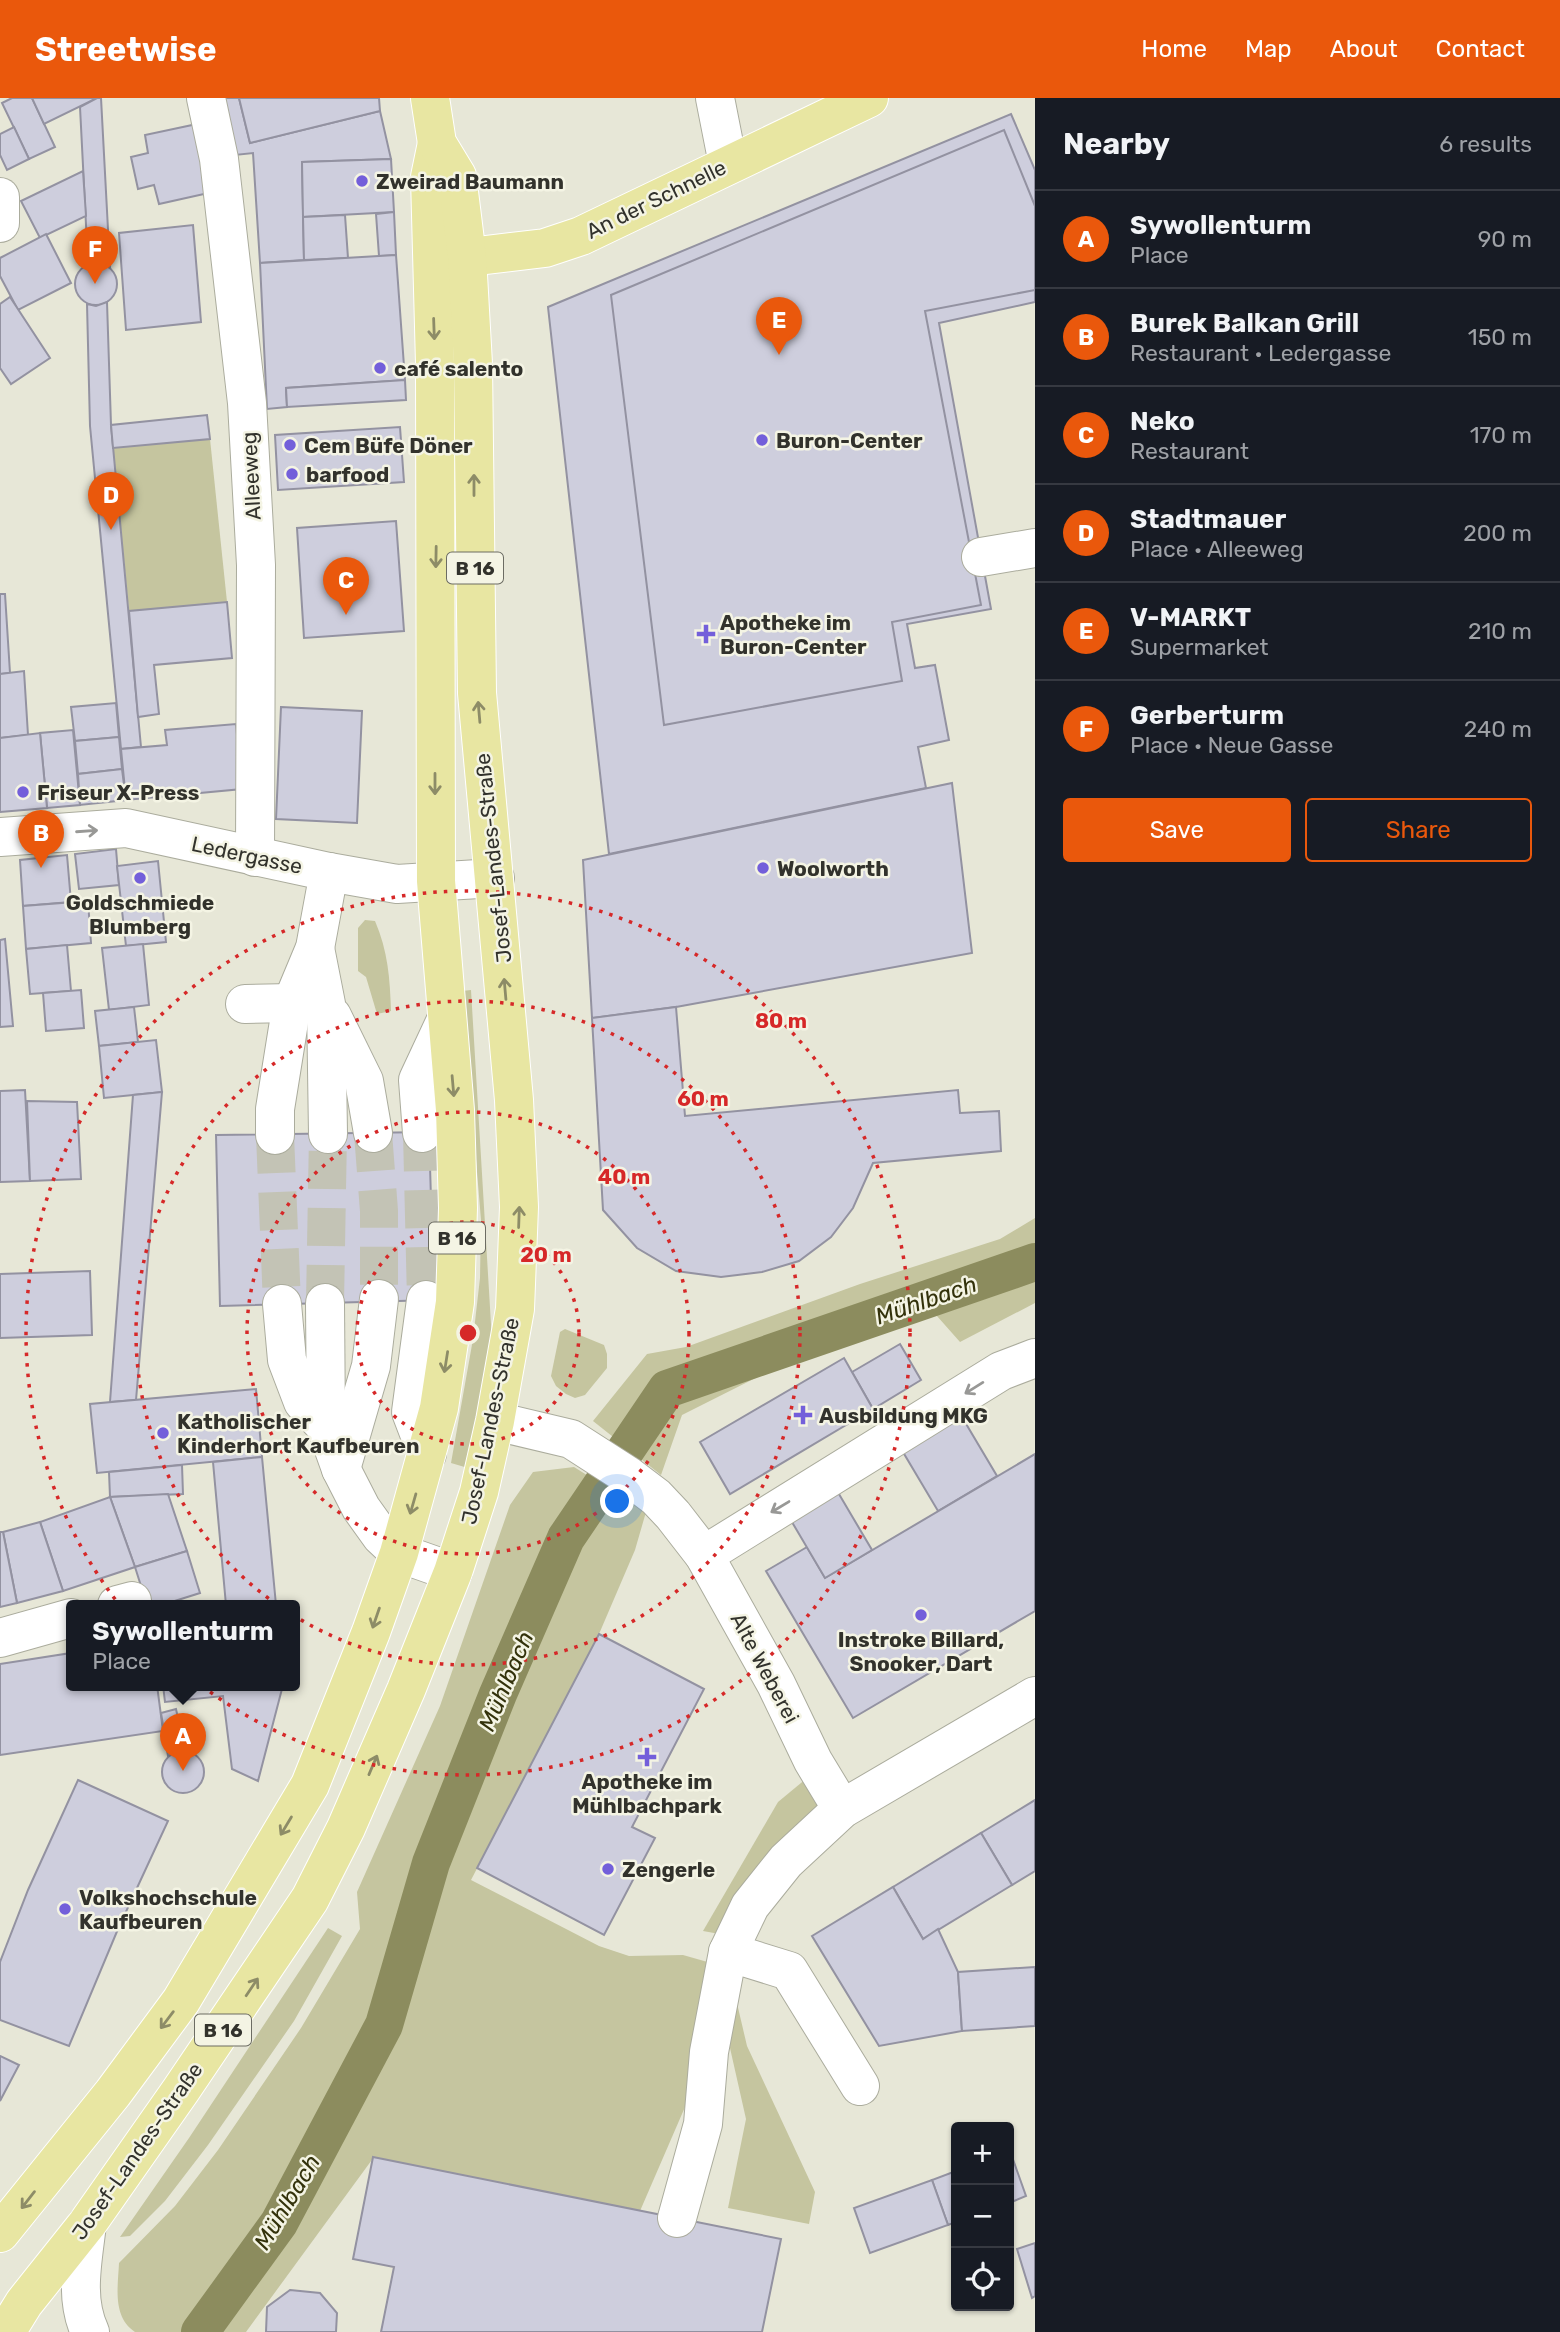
<!DOCTYPE html>
<html lang="en">
<head>
<meta charset="utf-8">
<style>
  :root { --surface:#171b24; --page:#20242c; --text:#f1f3f6; --muted:#9ea1a6; --line:#363941; --accent:#ea580c }
  body { margin:0; font-family:Rubik,sans-serif; background:var(--page); color:var(--text) }
  .controls { position:absolute; right:21px; bottom:21px; display:grid; overflow:hidden; border-radius:7px; box-shadow:0 2px 5px #0004 }
  .controls button { width:63px; height:63px; display:grid; place-items:center; padding:0; border:0; border-bottom:2px solid var(--line); background:var(--surface); color:var(--text); font:35px sans-serif }
  .you { position:absolute; left:618px; top:1404px; width:24px; height:24px; margin:-18px; border:5px solid #fff; border-radius:50%; background:#1a73e8; box-shadow:0 0 0 10px #1a73e833 }
  .badge { display:grid; place-items:center; width:46px; height:46px; border-radius:50%; background:var(--accent); color:#fff; font-size:23px; font-weight:700 }
  .pin { position:absolute; translate:-50% -58px; filter:drop-shadow(0 2px 4px #0008) }
  .pin::after { content:''; position:absolute; top:37px; width:24px; height:21px; background:inherit; clip-path:polygon(0 0,100% 0,50% 100%) }
  .popup { position:absolute; left:66px; top:1502px; width:234px; height:91px; box-sizing:border-box; display:grid; place-content:center; border-radius:7px; background:var(--surface); filter:drop-shadow(0 2px 5px #0005); font-size:23px; white-space:nowrap; color:var(--muted) }
  .popup b { font-size:26px; color:var(--text) }
  .popup::after { content:''; position:absolute; left:50%; top:100%; margin-left:-14px; border:14px solid transparent; border-top-color:var(--surface) }
  .list { margin:0; padding:0; list-style:none }
  h2 { display:flex; justify-content:space-between; align-items:center; height:91px; margin:0; padding:0 28px; font-size:30px }
  h2 small { font-size:23px; font-weight:400; color:var(--muted) }
  .list li { display:grid; grid-template-columns:46px 1fr auto; gap:21px; align-items:center; box-sizing:border-box; height:98px; padding:0 28px; border-top:2px solid var(--line) }
  .list b { display:block; font-size:26px; white-space:nowrap }
  .list p { margin:0; font-size:23px; white-space:nowrap; color:var(--muted) }
  .list em { font-size:23px; font-style:normal; color:var(--muted) }
  .actions { display:flex; gap:14px; padding:21px 28px }
  .actions a { flex:1; padding:16px 0; border:2px solid var(--accent); border-radius:7px; text-align:center; font-size:24px; color:var(--accent) }
  .actions .main { background:var(--accent); color:#fff }
  .icon { flex:none; width:38px; height:38px; fill:none; stroke:currentColor; stroke-width:2; stroke-linecap:round; stroke-linejoin:round }
  .map { position:relative; flex:none; width:1035px; height:2234px; overflow:hidden }
  header { display:flex; align-items:center; gap:42px; box-sizing:border-box; height:98px; padding:0 35px; background:var(--accent); color:#fff }
  header strong { font-size:33px }
  nav { display:flex; gap:38px; margin-inline-start:auto; font-size:24px }
  main { display:flex }
  aside { flex:1; background:var(--surface) }
  .map>svg:first-child { display:block }
</style>
</head>
<body>
<header>
<strong>Streetwise</strong>
<nav><a>Home</a><a>Map</a><a>About</a><a>Contact</a></nav>
</header>
<main>
<div class="map">
<svg width="1035" height="2234" viewBox="0 0 1035 2234">
  <rect width="100%" height="100%" fill="#e7e7d7"/>
  <g fill="#c5c59f">
    <polygon points="210,341 227,504 129,513 113,350"/>
    <path d="M365 822 375 823C388 853 390 881 391 913L377 916 366 879 358 873V830Z"/>
    <polygon points="471,892 492,1243 468,1370 451,1365 473,1241 480,1180 481,1122 462,893"/>
    <polygon points="1035,1120 1035,1205 960,1244 929,1209 831,1242 682,1317 661,1377 593,1323 647,1256 686,1249 860,1186 1000,1141"/>
    <polygon points="565,1231 604,1247 607,1256 607,1270 585,1297 575,1300 566,1296 556,1288 551,1278 560,1234"/>
    <path d="M574 1369 646 1414 635 1452 599 1536 471 1782 599 1848 629 1858 683 1857 711 1865 685 2009 640 2113 374 2059 246 2234H135C112 2219 118 2188 119 2165L175 2108 218 2052 301 1930 360 1831 357 1794 440 1608 510 1407 533 1374Z"/>
    <polygon points="807,1680 826,1712 725,1837 703,1833 778,1704"/>
    <polygon points="328,1830 342,1838 294,1923 208,2047 165,2103 130,2138 120,2139 189,2040"/>
    <polygon points="732,1884 747,1948 815,2094 809,2126 728,2110 746,2021 730,1950"/>
  </g>
  <g fill="none" stroke-linecap="round" stroke-linejoin="round">
    <polyline stroke="#8c8c5e" stroke-width="38" points="200,2234 279,2125 384,1927 431,1765 498,1596 566,1440 667,1291 1035,1164"/>
  </g>
  <g fill="#cecedd" stroke="#9392a1" stroke-width="2">
    <polygon points="12,0 32,0 55,49 29,61 2,5"/>
    <polygon points="32,0 97,0 44,26"/>
    <polygon points="97,0 101,0 110,169 97,164 88,166 80,9"/>
    <polygon points="221,0 239,0 250,45 380,13 391,61 302,64 304,162 260,165 253,55 235,57"/>
    <polygon points="239,0 379,0 380,13 250,45"/>
    <polygon points="1011,16 1035,72 1035,204 939,225 991,511 907,526 915,570 935,567 949,642 918,649 926,690 609,756 548,209"/>
    <polygon points="197,26 213,94 159,106 154,87 138,91 131,59 148,55 145,37"/>
    <polygon points="14,29 29,61 7,72 0,57 0,36"/>
    <polygon points="1004,32 1035,108 1035,192 925,213 981,507 892,524 902,583 664,627 611,197"/>
    <polygon points="391,61 394,114 303,119 302,64"/>
    <polygon points="83,73 86,118 40,140 21,103"/>
    <polygon points="394,114 396,157 379,158 376,116"/>
    <polygon points="345,117 348,160 304,162 303,119"/>
    <polygon points="193,127 201,224 126,232 119,135"/>
    <polygon points="46,136 71,185 18,212 0,178 0,160"/>
    <polygon points="396,157 405,282 286,290 287,309 267,311 260,165"/>
    <circle cx="96" cy="186" r="21"/>
    <polygon points="10,199 50,260 11,286 0,270 0,206"/>
    <polygon points="107,204 111,327 141,649 121,651 90,328 87,206 96,208"/>
    <polygon points="405,282 406,302 287,309 286,290"/>
    <polygon points="207,317 210,341 113,350 111,327"/>
    <polygon points="400,329 404,384 278,392 275,337"/>
    <polygon points="396,423 404,533 304,540 297,430"/>
    <polygon points="0,496 5,496 10,575 0,576"/>
    <polygon points="227,504 232,560 154,567 159,616 138,619 129,513"/>
    <polygon points="24,573 28,637 0,640 0,576"/>
    <polygon points="116,605 119,639 75,643 71,609"/>
    <polygon points="281,609 362,613 357,725 276,721"/>
    <polygon points="236,626 242,691 126,702 121,651 167,647 165,632"/>
    <polygon points="73,632 80,707 47,710 40,635"/>
    <polygon points="40,635 47,710 0,714 0,640"/>
    <polygon points="119,639 122,671 78,676 75,643"/>
    <polygon points="122,671 126,702 80,707 78,676"/>
    <polygon points="952,685 972,855 676,909 592,920 583,762"/>
    <polygon points="116,751 119,787 79,791 75,756"/>
    <polygon points="67,757 71,804 23,808 20,762"/>
    <polygon points="158,763 166,844 126,848 117,768"/>
    <polygon points="88,803 91,845 26,851 23,808"/>
    <polygon points="5,841 13,928 0,929 0,842"/>
    <polygon points="143,846 149,907 109,912 102,850"/>
    <polygon points="67,847 71,893 30,896 26,851"/>
    <polygon points="81,892 84,930 46,933 43,895"/>
    <polygon points="134,909 138,944 99,948 95,913"/>
    <polygon points="676,909 685,1018 958,992 960,1015 999,1013 1001,1053 873,1065 853,1110 831,1139 799,1163 762,1174 721,1179 676,1173 637,1150 603,1112 592,920"/>
    <polygon points="156,942 162,994 104,1000 99,948"/>
    <polygon points="25,992 30,1083 0,1084 0,993"/>
    <polygon points="162,994 136,1302 110,1304 133,997"/>
    <polygon points="27,1003 77,1004 81,1081 30,1083"/>
    <polygon points="429,1034 434,1202 220,1208 216,1037"/>
    <polygon points="90,1173 92,1237 0,1240 0,1176"/>
    <polygon points="900,1246 921,1282 873,1311 852,1274"/>
    <polygon points="844,1260 873,1311 730,1396 700,1344"/>
    <polygon points="256,1291 262,1359 97,1375 90,1306"/>
    <polygon points="959,1314 997,1378 938,1413 900,1349"/>
    <polygon points="1035,1356 1035,1513 853,1620 766,1473 807,1449 825,1480"/>
    <polygon points="262,1359 276,1507 226,1507 213,1364"/>
    <polygon points="182,1367 183,1396 110,1399 109,1374"/>
    <polygon points="836,1391 872,1452 825,1480 789,1419"/>
    <polygon points="168,1396 187,1453 135,1469 110,1399"/>
    <polygon points="110,1399 135,1469 63,1493 40,1424"/>
    <polygon points="40,1424 63,1493 17,1505 3,1434"/>
    <polygon points="0,1434 3,1434 17,1505 0,1509"/>
    <polygon points="187,1453 200,1495 162,1507 147,1507 135,1469"/>
    <polygon points="599,1536 704,1591 632,1729 655,1740 604,1837 477,1770"/>
    <polygon points="71,1555 71,1587 157,1587 163,1633 0,1657 0,1566"/>
    <polygon points="163,1587 283,1587 258,1683 232,1671 223,1598 165,1604"/>
    <polygon points="176,1611 185,1653 168,1658 161,1615"/>
    <circle cx="183" cy="1674" r="21"/>
    <polygon points="78,1682 168,1723 118,1831 69,1948 0,1922 0,1864 28,1792"/>
    <polygon points="1035,1702 1035,1773 1012,1787 981,1735"/>
    <polygon points="981,1735 1012,1787 923,1841 893,1789"/>
    <polygon points="893,1789 923,1841 938,1831 958,1874 962,1933 879,1948 812,1838"/>
    <polygon points="1035,1869 1035,1928 962,1933 958,1874"/>
    <polygon points="0,1958 19,1967 0,2003"/>
    <polygon points="1010,2053 1026,2098 1009,2105 1009,2054"/>
    <polygon points="373,2059 781,2141 762,2234 381,2234 394,2169 353,2161"/>
    <polygon points="956,2073 956,2124 948,2127 932,2082"/>
    <polygon points="932,2082 948,2127 870,2155 854,2110"/>
    <polygon points="1035,2145 1035,2198 1032,2200 1017,2151"/>
    <polygon points="290,2192 320,2195 337,2215 336,2234 266,2234 267,2209"/>
  </g>
  <g fill="none" stroke-linecap="round" stroke-linejoin="round">
    <g stroke="#c3c3b5" stroke-width="38" stroke-dasharray="38 19" stroke-linecap="butt">
      <polyline points="373,1035 379,1113 379,1201"/>
      <polyline points="422,1035 426,1202"/>
      <polyline points="275,1037 282,1206"/>
      <polyline points="325,1205 328,1036"/>
    </g>
    <g stroke="#abac9d" stroke-width="40">
      <g id="minor">
        <polyline points="206,0 219,61 247,305 256,467 255,759"/>
        <polyline points="715,0 728,66"/>
        <polyline points="0,99 0,125"/>
        <polyline points="981,459 1035,450"/>
        <polyline points="0,739 126,730 329,774 397,786 495,780"/>
        <polyline points="315,850 326,906 328,1036"/>
        <polyline points="245,906 292,905"/>
        <polyline points="332,918 364,983 373,1035"/>
        <polyline points="422,1035 418,982 447,920"/>
        <polyline points="275,1037 275,1011 292,905 315,850 329,774"/>
        <polyline points="426,1202 411,1314 427,1356"/>
        <polyline points="325,1205 326,1329"/>
        <polyline points="282,1206 287,1262 303,1304 326,1329 341,1371 361,1410 381,1438 399,1455 453,1474"/>
        <polyline points="495,1323 571,1341 627,1377 656,1399 673,1417 704,1457 776,1586 813,1663 842,1711"/>
        <polyline points="341,1371 371,1268 379,1201"/>
        <polyline points="704,1457 1001,1273 1035,1260"/>
        <polyline points="117,1507 132,1503"/>
        <polyline points="0,1540 71,1520"/>
        <polyline points="728,1854 789,1873 860,1988"/>
        <polyline points="677,2120 703,2026 709,1954 728,1854 750,1808 786,1763 842,1711 1035,1598"/>
        <path d="M87 2126C83 2162 74 2200 90 2234"/>
      </g>
    </g>
    <g stroke="#fff" stroke-width="40">
      <g id="major">
        <polyline points="444,162 545,150 581,138 869,0"/>
        <polyline points="0,2135 113,1995 181,1903 310,1687 371,1534 399,1455 439,1310 455,1204 458,1110 455,1012 436,783 435,266 430,79 437,45"/>
        <polyline points="6,2234 24,2205 87,2126 181,1992 310,1801 346,1730 406,1592 453,1474 479,1394 495,1323 515,1211 519,1109 514,1002 477,595 473,266 467,159 457,78 437,45 430,0"/>
      </g>
    </g>
    <use href="#minor" stroke="#fff" stroke-width="38"/>
    <use href="#major" stroke="#e8e6a2" stroke-width="38"/>
  </g>
  <defs><path id="oneway-shaft" d="M-6 0H5M1.5-3L5.5 0L1.5 3" fill="none" stroke-width="1.6" stroke-linecap="round" stroke-linejoin="round" transform="scale(1.75)"/></defs>
  <g stroke="#8d8c67">
    <use href="#oneway-shaft" transform="translate(434 231) rotate(88)"/>
    <use href="#oneway-shaft" transform="translate(474 387) rotate(-90)"/>
    <use href="#oneway-shaft" transform="translate(436 459) rotate(91)"/>
    <use href="#oneway-shaft" transform="translate(479 614) rotate(-95)"/>
    <use href="#oneway-shaft" transform="translate(435 686) rotate(90)"/>
    <use href="#oneway-shaft" transform="translate(505 891) rotate(-95)"/>
    <use href="#oneway-shaft" transform="translate(453 988) rotate(85)"/>
    <use href="#oneway-shaft" transform="translate(519 1119) rotate(-88)"/>
    <use href="#oneway-shaft" transform="translate(446 1264) rotate(99)"/>
    <use href="#oneway-shaft" transform="translate(413 1406) rotate(106)"/>
    <use href="#oneway-shaft" transform="translate(376 1520) rotate(109)"/>
    <use href="#oneway-shaft" transform="translate(373 1667) rotate(-67)"/>
    <use href="#oneway-shaft" transform="translate(286 1728) rotate(121)"/>
    <use href="#oneway-shaft" transform="translate(252 1889) rotate(-56)"/>
    <use href="#oneway-shaft" transform="translate(167 1922) rotate(127)"/>
    <use href="#oneway-shaft" transform="translate(28 2102) rotate(128)"/>
  </g>
  <g stroke="#989896">
    <use href="#oneway-shaft" transform="translate(87 733) rotate(-4)"/>
    <use href="#oneway-shaft" transform="translate(974 1290) rotate(148)"/>
    <use href="#oneway-shaft" transform="translate(780 1409) rotate(149)"/>
  </g>
  <g fill="none" stroke="#d62828" stroke-width="3.5" stroke-dasharray="3.5 7">
    <circle cx="468" cy="1235" r="111"/>
    <circle cx="468" cy="1235" r="221"/>
    <circle cx="468" cy="1235" r="332"/>
    <circle cx="468" cy="1235" r="442"/>
  </g>
  <g fill="#735fda" stroke="#f4f4e4" stroke-width="2.5">
    <circle cx="362" cy="83" r="7"/>
    <circle cx="380" cy="270" r="7"/>
    <circle cx="762" cy="342" r="7"/>
    <circle cx="290" cy="347" r="7"/>
    <circle cx="292" cy="376" r="7"/>
    <path d="M702.5 525.5h7v7h7v7h-7v7h-7v-7h-7v-7h7z"/>
    <circle cx="23" cy="694" r="7"/>
    <circle cx="763" cy="770" r="7"/>
    <circle cx="140" cy="780" r="7"/>
    <path d="M799.5 1306.5h7v7h7v7h-7v7h-7v-7h-7v-7h7z"/>
    <circle cx="163" cy="1335" r="7"/>
    <circle cx="921" cy="1517" r="7"/>
    <path d="M643.5 1648.5h7v7h7v7h-7v7h-7v-7h-7v-7h7z"/>
    <circle cx="608" cy="1771" r="7"/>
    <circle cx="65" cy="1811" r="7"/>
  </g>
  <g text-anchor="middle" dominant-baseline="central" stroke-width="5" stroke-linejoin="round" paint-order="stroke">
    <g fill="#f4f4e4" stroke="#6c6c63" stroke-width="2">
      <rect x="447" y="454.5" width="56" height="31" rx="5"/>
      <rect x="429" y="1124.5" width="56" height="31" rx="5"/>
      <rect x="195" y="1916.5" width="56" height="31" rx="5"/>
    </g>
    <g font-size="19" font-weight="bold" fill="#32322c">
      <text x="475" y="470">B 16</text>
      <text x="457" y="1140">B 16</text>
      <text x="223" y="1932">B 16</text>
    </g>
    <g font-size="21" font-weight="bold" fill="#32322c" stroke="#f4f4e4" text-anchor="start">
      <text x="376" y="83">Zweirad Baumann</text>
      <text x="394" y="270">café salento</text>
      <text x="776" y="342">Buron-Center</text>
      <text x="304" y="347">Cem Büfe Döner</text>
      <text x="306" y="376">barfood</text>
      <text x="720" y="524">Apotheke im<tspan x="720" dy="24">Buron-Center</tspan></text>
      <text x="37" y="694">Friseur X-Press</text>
      <text x="777" y="770">Woolworth</text>
      <text x="140" y="804" text-anchor="middle">Goldschmiede<tspan x="140" dy="24">Blumberg</tspan></text>
      <text x="819" y="1317">Ausbildung MKG</text>
      <text x="177" y="1323">Katholischer<tspan x="177" dy="24">Kinderhort Kaufbeuren</tspan></text>
      <text x="921" y="1541" text-anchor="middle">Instroke Billard,<tspan x="921" dy="24">Snooker, Dart</tspan></text>
      <text x="647" y="1683" text-anchor="middle">Apotheke im<tspan x="647" dy="24">Mühlbachpark</tspan></text>
      <text x="622" y="1771">Zengerle</text>
      <text x="79" y="1799">Volkshochschule<tspan x="79" dy="24">Kaufbeuren</tspan></text>
    </g>
    <g font-size="21" fill="#32322c" stroke="#f4f4e4">
      <text transform="translate(656 101) rotate(-26)">An der Schnelle</text>
      <text transform="translate(251 378) rotate(-93)">Alleeweg</text>
      <text transform="translate(247 757) rotate(12)">Ledergasse</text>
      <text transform="translate(493 760) rotate(-96)">Josef-Landes-Straße</text>
      <text transform="translate(490 1323) rotate(-78)">Josef-Landes-Straße</text>
      <text transform="translate(765 1570) rotate(62)">Alte Weberei</text>
      <text transform="translate(137 2053) rotate(-55)">Josef-Landes-Straße</text>
    </g>
    <g font-size="23" font-style="italic" fill="#33320b" stroke="#f4f4e4">
      <text transform="translate(926 1202) rotate(-19)">Mühlbach</text>
      <text transform="translate(506 1583) rotate(-67)">Mühlbach</text>
      <text transform="translate(287 2104) rotate(-59)">Mühlbach</text>
    </g>
  </g>
  <circle cx="468" cy="1235" r="10" fill="#d62828" stroke="#f4f4e4" stroke-width="3.5"/>
  <g font-size="21" text-anchor="middle" font-weight="bold" fill="#d62828" stroke="#f4f4e4" stroke-width="5" stroke-linejoin="round" paint-order="stroke">
    <text x="781" y="930">80 m</text>
    <text x="703" y="1008">60 m</text>
    <text x="624" y="1086">40 m</text>
    <text x="546" y="1164">20 m</text>
  </g>
</svg>
<div class="controls">
<button>+</button>
<button>−</button>
<button><svg class="icon" aria-label="locate" viewBox="0 0 24 24"><circle cx="12" cy="12" r="6"/><path d="M12 2v4M12 18v4M2 12h4M18 12h4"/></svg></button>
</div>
<div class="you"></div>
<div class="pin badge" style="left:183px;top:1673px">A</div>
<div class="popup"><b>Sywollenturm</b>Place</div>
<div class="pin badge" style="left:41px;top:770px">B</div>
<div class="pin badge" style="left:346px;top:517px">C</div>
<div class="pin badge" style="left:111px;top:432px">D</div>
<div class="pin badge" style="left:779px;top:257px">E</div>
<div class="pin badge" style="left:95px;top:186px">F</div>
</div>
<aside>
<h2>Nearby<small>6 results</small></h2>
<ul class="list">
<li><span class="badge">A</span><div><b>Sywollenturm</b><p>Place</p></div><em>90 m</em></li>
<li><span class="badge">B</span><div><b>Burek Balkan Grill</b><p>Restaurant · Ledergasse</p></div><em>150 m</em></li>
<li><span class="badge">C</span><div><b>Neko</b><p>Restaurant</p></div><em>170 m</em></li>
<li><span class="badge">D</span><div><b>Stadtmauer</b><p>Place · Alleeweg</p></div><em>200 m</em></li>
<li><span class="badge">E</span><div><b>V-MARKT</b><p>Supermarket</p></div><em>210 m</em></li>
<li><span class="badge">F</span><div><b>Gerberturm</b><p>Place · Neue Gasse</p></div><em>240 m</em></li>
</ul>
<div class="actions"><a class="main">Save</a><a>Share</a></div>
</aside>
</main>
</body>
</html>
